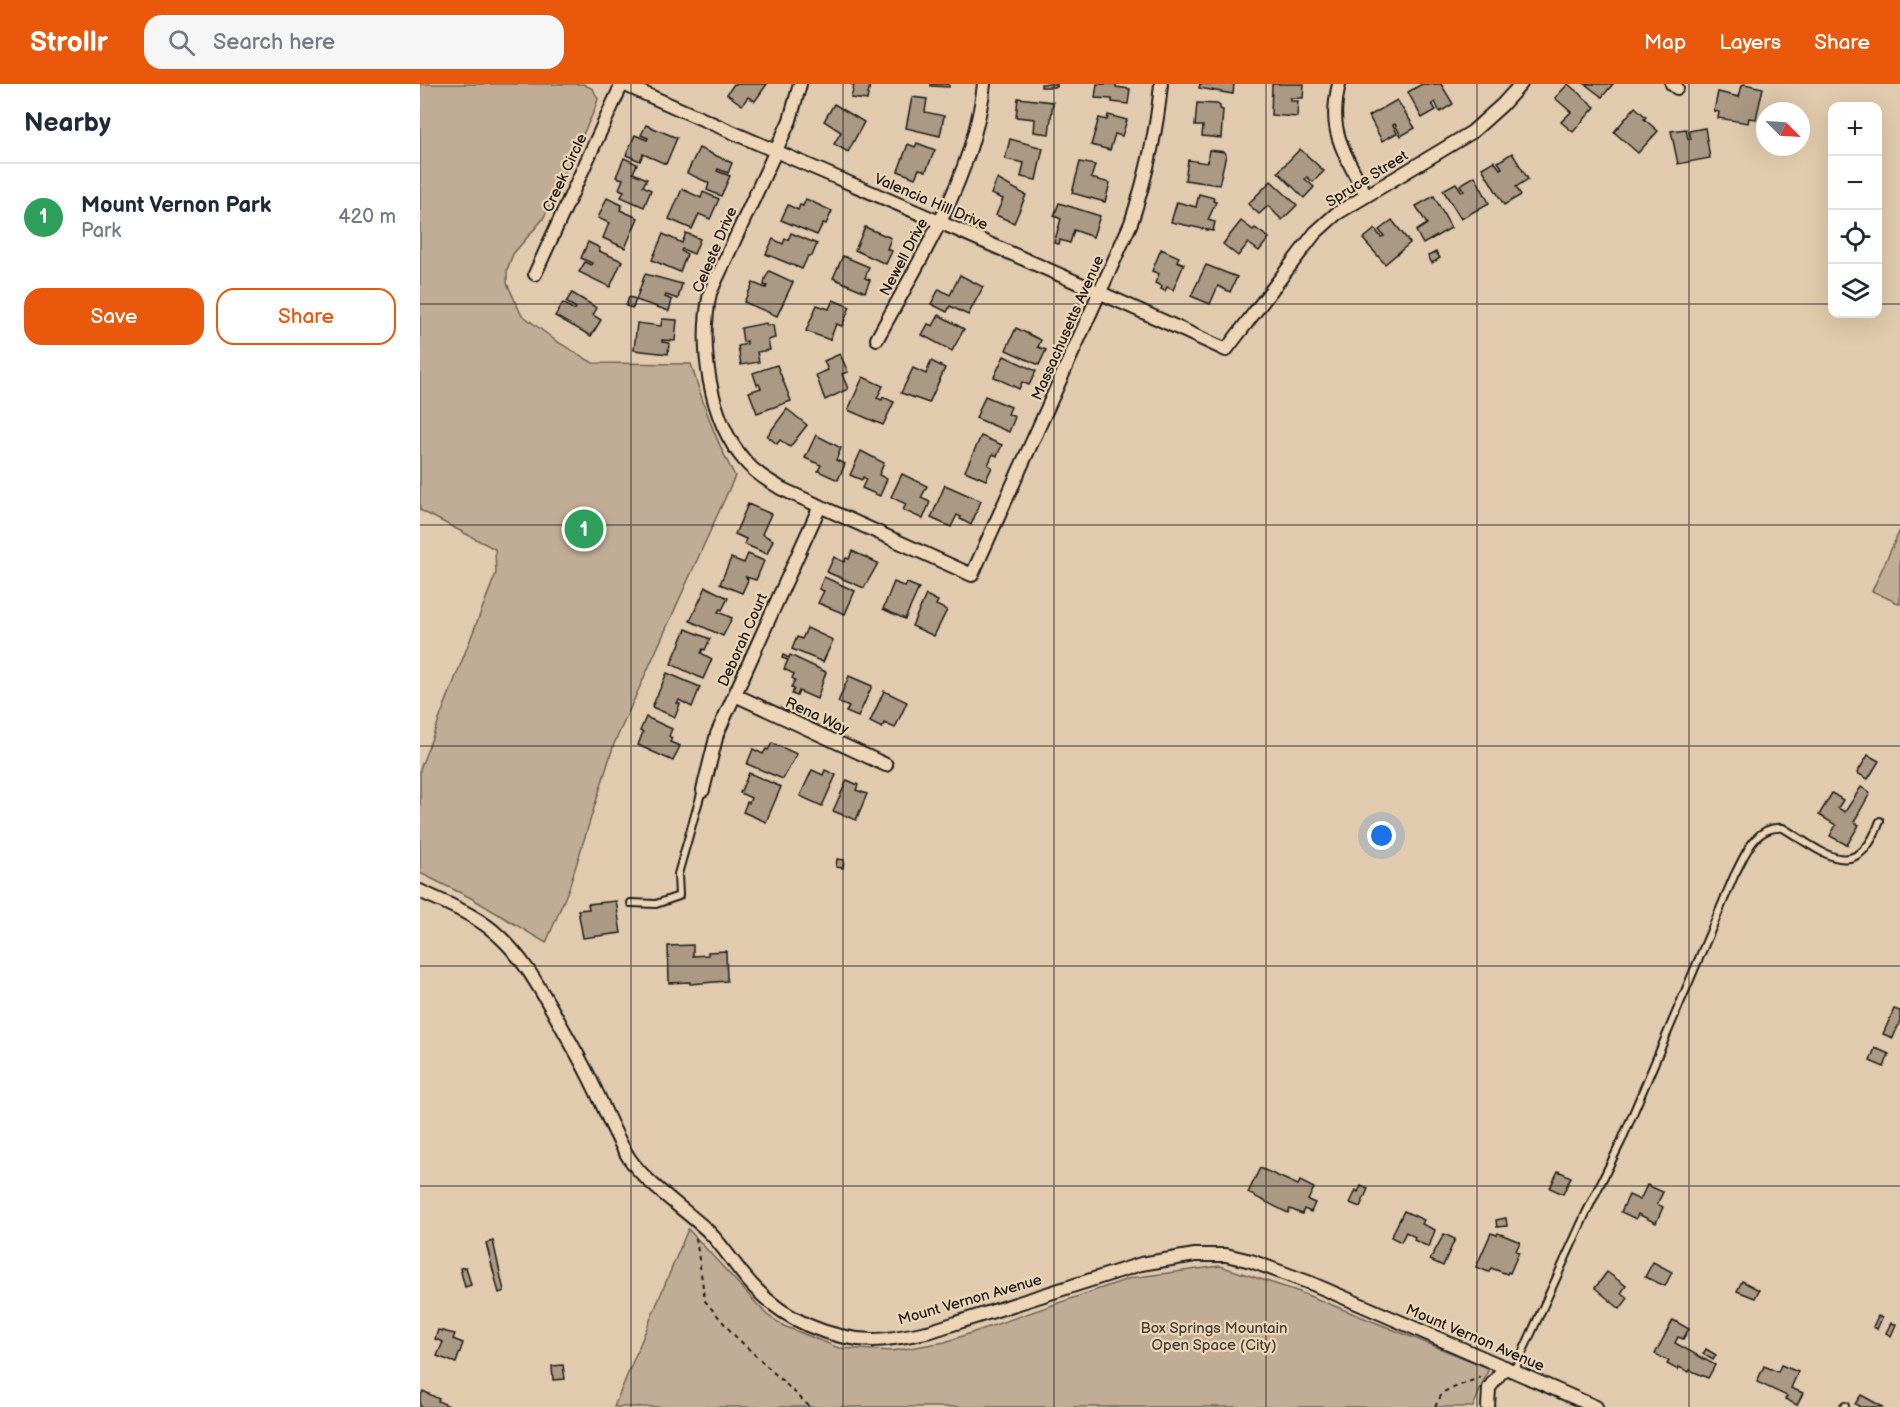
<!DOCTYPE html>
<html lang="en">
<head>
<meta charset="utf-8">
<style>
  :root { --surface:#fff; --page:#f6f6f7; --text:#1f2937; --muted:#747a83; --line:#e0e1e3; --accent:#ea580c }
  body { margin:0; font-family:"Balsamiq Sans",sans-serif; background:var(--page); color:var(--text) }
  .controls { position:absolute; right:18px; top:18px; display:grid; overflow:hidden; border-radius:12px; box-shadow:0 6px 24px #0002 }
  .controls button { width:54px; height:54px; display:grid; place-items:center; padding:0; border:0; border-bottom:2px solid var(--line); background:var(--surface); color:var(--text); font:30px sans-serif }
  .compass { position:absolute; left:1336px; top:18px; width:54px; height:54px; border-radius:50%; background:var(--surface); box-shadow:0 6px 24px #0002; rotate:114deg }
  .you { position:absolute; left:962px; top:752px; width:21px; height:21px; margin:-15px; border:4px solid #fff; border-radius:50%; background:#1a73e8; box-shadow:0 0 0 9px #1a73e833 }
  .badge { display:grid; place-items:center; width:39px; height:39px; border-radius:50%; background:var(--accent); color:#fff; font-size:20px; font-weight:700 }
  .pin { position:absolute; translate:-50% -50%; border:3px solid #fff; box-shadow:0 2px 6px #0006 }
  .list { margin:0; padding:0; list-style:none }
  h2 { display:flex; justify-content:space-between; align-items:center; height:78px; margin:0; padding:0 24px; font-size:26px }
  h2 small { font-size:20px; font-weight:400; color:var(--muted) }
  .list li { display:grid; grid-template-columns:39px 1fr auto; gap:18px; align-items:center; box-sizing:border-box; height:108px; padding:0 24px; border-top:2px solid var(--line) }
  .list b { display:block; font-size:22px; white-space:nowrap }
  .list p { margin:0; font-size:20px; white-space:nowrap; color:var(--muted) }
  .list em { font-size:20px; font-style:normal; color:var(--muted) }
  .actions { display:flex; gap:12px; padding:18px 24px }
  .actions a { flex:1; padding:14px 0; border:2px solid var(--accent); border-radius:18px; text-align:center; font-size:21px; color:var(--accent) }
  .actions .main { background:var(--accent); color:#fff }
  .icon { flex:none; width:33px; height:33px; fill:none; stroke:currentColor; stroke-width:2; stroke-linecap:round; stroke-linejoin:round }
  .map { position:relative; flex:none; width:1480px; height:1323px; overflow:hidden }
  header { display:flex; align-items:center; gap:36px; box-sizing:border-box; height:84px; padding:0 30px; background:var(--accent); color:#fff }
  header strong { font-size:28px }
  nav { display:flex; gap:33px; margin-inline-start:auto; font-size:21px }
  .search { width:420px; height:54px; background:var(--page); display:flex; align-items:center; gap:15px; box-sizing:border-box; padding:0 21px; border-radius:18px; color:var(--muted); font-size:22px }
  main { display:flex }
  aside { flex:1; background:var(--surface) }
  .map>svg:first-child { display:block }
</style>
</head>
<body>
<header>
<strong>Strollr</strong>
<div class="search"><svg class="icon" aria-label="search" viewBox="0 0 24 24"><circle cx="10" cy="10" r="6"/><path d="M15 15l6 6"/></svg>Search here</div>
<nav><a>Map</a><a>Layers</a><a>Share</a></nav>
</header>
<main>
<aside>
<h2>Nearby<small></small></h2>
<ul class="list">
<li><span class="badge" style="background:#2e9e5b">1</span><div><b>Mount Vernon Park</b><p>Park</p></div><em>420 m</em></li>
</ul>
<div class="actions"><a class="main">Save</a><a>Share</a></div>
</aside>
<div class="map">
<svg width="1480" height="1323" viewBox="0 0 1480 1323">
  <rect width="100%" height="100%" fill="#e1caad"/>
  <filter id="ink" filterUnits="userSpaceOnUse"><feTurbulence type="fractalNoise" baseFrequency=".0167" numOctaves="2"/><feDisplacementMap in="SourceGraphic" scale="12" xChannelSelector="R" yChannelSelector="G"/><feConvolveMatrix kernelMatrix="1 2 1 2 8 2 1 2 1" color-interpolation-filters="sRGB"/></filter>
  <g filter="url(#ink)">
    <g fill="#c1ad95" stroke="#6e6458" stroke-width="1.5">
      <path d="M0 0H163L173 5 178 15 174 27 123 135 93 170 87 186V199L101 230 136 257 173 279 271 280C283 319 295 356 315 392L194 660 149 804 126 859 53 815 0 789V685L76 489 75 465 0 426Z"/>
      <polygon points="1480,446 1480,520 1452,507"/>
      <polygon points="268,1145 347,1231 364,1242 419,1264 472,1267 525,1258 711,1194 800,1182 877,1207 1069,1284 1053,1323 194,1323"/>
    </g>
    <g fill="#ab9984" stroke="#1c1c1c" stroke-width="1.5">
      <polygon points="314,0 347,0 335,17 328,13 322,21 307,10"/>
      <polygon points="430,0 450,0 447,16 431,14 434,1"/>
      <polygon points="511,0 529,0 529,3 511,2"/>
      <rect x="621" y="0" width="16" height="3"/>
      <polygon points="677,0 696,0 696,3 710,5 708,20 692,18 692,15 675,14"/>
      <polygon points="780,0 814,0 813,10 779,4"/>
      <polygon points="852,0 884,0 883,14 870,14 870,17 878,17 877,33 851,31"/>
      <polygon points="1002,0 1021,0 1033,20 1020,28 1015,18 1012,20 1016,26 1002,34 988,8"/>
      <polygon points="1148,0 1175,23 1153,48 1141,38 1151,28 1135,14"/>
      <polygon points="1165,0 1193,0 1182,13"/>
      <polygon points="1324,0 1343,4 1336,35 1329,34 1328,39 1298,34 1299,28 1294,27 1298,8 1319,13 1322,1"/>
      <polygon points="492,13 507,15 505,28 524,32 520,52 486,44"/>
      <polygon points="598,14 633,18 629,50 614,48 615,35 596,33"/>
      <polygon points="977,16 995,44 981,52 975,40 973,41 977,49 962,57 949,32"/>
      <polygon points="777,19 797,20 800,22 800,25 803,26 801,54 782,52 783,42 775,42"/>
      <polygon points="414,20 444,38 428,68 414,60 421,48 404,37"/>
      <polygon points="1215,23 1226,33 1224,35 1238,47 1218,69 1194,48"/>
      <polygon points="688,31 707,36 702,52 695,50 690,66 671,61 679,34 687,36"/>
      <polygon points="226,41 257,54 246,80 223,70 220,77 206,71 215,51 227,56 228,54 221,51"/>
      <polygon points="1285,44 1290,74 1258,80 1251,47 1266,45 1268,55 1271,55 1269,47"/>
      <polygon points="590,55 623,64 616,96 601,93 604,79 585,75"/>
      <polygon points="497,59 515,66 506,87 499,85 495,94 478,87 488,60 495,63"/>
      <polygon points="279,64 312,79 308,89 298,85 297,87 310,92 301,112 287,106 289,99 267,89"/>
      <polygon points="880,65 904,87 893,98 887,93 885,95 894,103 884,114 858,88"/>
      <polygon points="789,66 805,68 806,71 799,101 765,96 768,76 787,79"/>
      <polygon points="1092,69 1108,95 1096,103 1101,111 1084,121 1062,84 1074,77 1080,85 1082,84 1078,78"/>
      <polygon points="204,74 217,80 213,89 227,95 223,102 231,106 224,123 201,113 204,107 199,105 203,95 196,93"/>
      <polygon points="660,78 675,81 671,94 690,99 685,118 652,109"/>
      <polygon points="1055,92 1069,119 1041,135 1023,106 1036,99 1042,108 1044,107 1040,101"/>
      <polygon points="577,95 606,111 594,139 576,131 583,115 571,110"/>
      <polygon points="851,97 877,121 862,136 848,122 839,130 828,120"/>
      <polygon points="262,105 281,114 283,108 299,115 290,135 279,130 272,145 249,135"/>
      <polygon points="779,110 794,114 793,117 796,118 788,136 795,138 793,147 751,138 757,118 776,123"/>
      <polygon points="1014,112 1031,144 1003,160 996,147 1007,140 996,122"/>
      <polygon points="187,114 202,121 200,126 218,134 205,164 183,154 189,139 178,134"/>
      <polygon points="386,115 412,127 406,140 403,139 397,151 361,136 368,121 378,126 380,121 383,122"/>
      <polygon points="639,119 680,132 673,153 654,146 650,159 640,156 639,160 634,159 641,135 634,132"/>
      <polygon points="972,136 990,159 965,180 943,155 955,145 961,153 964,152 959,146"/>
      <polygon points="821,137 833,146 835,144 849,154 839,167 828,159 818,172 803,160"/>
      <polygon points="445,143 471,154 467,165 472,167 466,180 435,166"/>
      <polygon points="266,149 280,155 274,170 262,165 261,167 267,170 260,188 232,176 243,150 262,159"/>
      <polygon points="371,149 397,160 392,172 388,172 382,185 346,170 353,155 363,160 365,155 368,156"/>
      <polygon points="168,158 180,164 179,167 202,177 190,203 159,188 165,178 171,181 172,179 161,174"/>
      <polygon points="741,165 759,173 757,177 764,180 753,206 747,203 745,207 741,205 742,202 735,199 739,190 732,187"/>
      <polygon points="1016,168 1020,174 1012,179 1008,172"/>
      <polygon points="423,172 449,183 445,194 450,196 445,208 413,194"/>
      <polygon points="786,181 817,193 810,208 798,202 790,220 771,212"/>
      <polygon points="349,187 373,198 357,232 324,218 333,199 346,204 347,202 344,201 345,195"/>
      <polygon points="225,190 262,200 258,215 246,211 245,213 252,216 249,227 216,216"/>
      <polygon points="540,191 563,203 548,231 530,222 527,228 511,220 519,205 530,211"/>
      <polygon points="152,209 177,224 173,231 181,236 171,252 135,232 143,219 154,226 156,224 146,218"/>
      <polygon points="209,213 216,215 213,224 206,222"/>
      <polygon points="413,216 430,223 422,242 416,240 410,256 386,247 397,221 409,225"/>
      <polygon points="519,231 544,245 532,267 502,251 508,240 513,242"/>
      <polygon points="242,235 257,236 255,257 242,256 242,258 249,259 248,270 214,266 217,239 241,242"/>
      <polygon points="346,239 347,242 353,241 355,254 348,256 350,266 337,268 339,278 321,281 318,262 327,260 327,257 323,258 321,244"/>
      <polygon points="596,244 621,256 618,263 626,266 619,281 586,266"/>
      <polygon points="420,270 428,288 422,290 428,305 405,316 396,291 408,286 404,277"/>
      <polygon points="584,272 616,287 609,301 602,298 599,305 574,293"/>
      <polygon points="511,277 525,284 509,319 481,309 493,284 506,290"/>
      <polygon points="357,281 371,317 337,329 329,308 341,304 339,300 337,301 333,289"/>
      <polygon points="443,293 463,302 457,314 462,316 463,313 474,318 463,341 428,326"/>
      <polygon points="565,312 591,323 588,330 595,333 589,348 556,334"/>
      <polygon points="367,325 387,341 370,363 360,356 357,360 347,352"/>
      <polygon points="396,351 421,364 416,376 425,380 418,396 398,387 401,381 385,374"/>
      <polygon points="561,352 582,361 577,372 573,370 568,381 572,383 566,396 545,387"/>
      <polygon points="441,367 464,379 459,391 467,395 460,412 442,404 446,395 443,393 442,396 430,391"/>
      <polygon points="482,390 507,402 501,414 510,418 503,435 483,426 486,420 471,413"/>
      <polygon points="525,401 561,417 551,441 540,435 541,433 537,431 531,443 511,434"/>
      <polygon points="328,420 351,430 342,450 353,456 347,470 324,460 326,455 315,450"/>
      <polygon points="432,467 458,479 444,504 407,488 414,473 424,478 426,474 429,475"/>
      <polygon points="328,470 344,477 336,496 326,493 328,496 322,509 300,500 311,474 324,479"/>
      <polygon points="404,493 435,507 425,530 398,519 404,507 399,505"/>
      <polygon points="474,498 485,503 487,499 499,504 485,535 463,525"/>
      <polygon points="286,503 308,514 302,526 300,525 298,528 312,534 303,552 270,537"/>
      <polygon points="506,511 518,517 516,521 527,526 514,552 492,542"/>
      <polygon points="387,544 413,556 403,578 372,565 377,553 382,555"/>
      <polygon points="266,545 290,555 285,566 283,565 281,569 292,575 283,595 251,580"/>
      <polygon points="363,571 369,574 370,571 406,588 397,615 379,607 377,612 372,610 374,605 371,603 375,596 372,594 374,590 364,585 368,576 362,574"/>
      <polygon points="247,589 280,603 272,623 259,616 257,619 260,620 255,633 232,623"/>
      <polygon points="429,592 452,602 438,633 426,628 429,623 418,618"/>
      <polygon points="464,607 487,618 475,644 464,639 462,644 450,638"/>
      <polygon points="226,633 252,645 249,652 252,654 250,658 260,662 253,677 218,661 223,648 220,647"/>
      <polygon points="352,659 377,670 363,695 327,680 333,665 343,670 346,665 348,666"/>
      <polygon points="1448,671 1459,677 1448,695 1437,689"/>
      <polygon points="392,686 403,691 405,686 416,691 402,722 380,712"/>
      <polygon points="329,689 361,703 346,738 323,728 327,718 329,719 331,714 320,709"/>
      <polygon points="427,696 438,701 436,706 447,710 436,736 413,727"/>
      <polygon points="1441,703 1450,709 1434,738 1439,741 1427,761 1410,752 1416,741 1399,731 1412,709 1423,716 1418,724 1425,728"/>
      <polygon points="417,775 424,776 423,784 416,783"/>
      <polygon points="196,817 201,849 163,854 158,826 169,825 168,820"/>
      <polygon points="273,861 273,872 288,871 288,868 306,867 307,897 270,900 270,898 249,899 248,862"/>
      <polygon points="1474,925 1480,927 1480,937 1473,954 1463,950"/>
      <polygon points="1455,964 1469,970 1464,983 1450,977"/>
      <polygon points="840,1084 878,1101 880,1097 894,1104 888,1116 895,1119 891,1128 884,1125 882,1130 870,1125 868,1129 828,1109"/>
      <polygon points="1138,1087 1151,1093 1143,1110 1130,1104"/>
      <polygon points="1227,1101 1243,1108 1237,1120 1243,1123 1236,1139 1218,1130 1216,1135 1201,1128 1209,1111 1220,1116"/>
      <polygon points="941,1102 948,1105 940,1123 930,1119 936,1106 938,1108"/>
      <polygon points="984,1127 1004,1136 1002,1140 1015,1146 1009,1163 994,1156 995,1153 986,1148 981,1158 971,1153"/>
      <polygon points="1086,1134 1087,1142 1077,1143 1076,1136"/>
      <polygon points="1071,1149 1077,1151 1078,1149 1100,1158 1096,1167 1099,1168 1090,1189 1088,1188 1087,1190 1071,1184 1069,1188 1056,1183"/>
      <polygon points="1024,1150 1035,1155 1023,1182 1010,1176"/>
      <polygon points="73,1157 84,1207 79,1209 66,1159"/>
      <polygon points="1233,1178 1252,1188 1245,1202 1225,1193"/>
      <polygon points="46,1183 51,1201 45,1203 40,1184"/>
      <polygon points="1187,1188 1206,1202 1201,1209 1208,1214 1200,1225 1175,1204"/>
      <polygon points="1322,1197 1339,1206 1335,1214 1317,1207"/>
      <polygon points="1458,1232 1462,1234 1457,1245 1453,1243"/>
      <polygon points="1253,1236 1269,1245 1263,1255 1258,1253 1255,1259 1295,1281 1288,1294 1270,1286 1269,1288 1259,1283 1258,1286 1247,1280 1249,1277 1235,1270"/>
      <polygon points="1471,1239 1476,1240 1471,1252 1466,1249"/>
      <polygon points="18,1246 35,1250 33,1255 43,1259 36,1279 17,1272 23,1258 15,1255"/>
      <polygon points="1286,1265 1296,1271 1293,1276 1283,1270"/>
      <polygon points="143,1281 145,1295 133,1296 132,1282"/>
      <polygon points="1361,1281 1378,1288 1371,1304 1383,1309 1377,1321 1365,1315 1367,1312 1337,1298 1344,1282 1358,1288"/>
      <polygon points="3,1307 19,1315 18,1317 31,1323 0,1323 0,1314"/>
      <polygon points="1441,1311 1463,1323 1440,1323 1435,1320"/>
    </g>
    <g fill="none" stroke-linecap="round" stroke-linejoin="round">
      <g stroke="#1c1c1c" stroke-width="10">
        <g id="service">
          <polyline points="211,819 236,820 259,812 258,790 282,706"/>
          <path d="M1094 1287 1166 1129 1201 1058 1314 792C1325 771 1335 741 1363 744 1403 768 1437 802 1460 737"/>
          <polyline points="1424,1323 1425,1322"/>
        </g>
      </g>
      <g stroke="#1c1c1c" stroke-width="16">
        <g id="minor">
          <path d="M203 0C404 90 607 173 806 266L895 149 916 130 1052 48 1082 21 1101 0"/>
          <path d="M380 0 370 36 290 209C279 262 289 336 325 377 335 389 349 397 362 405L552 491 711 139C726 93 737 48 741 0"/>
          <path d="M919 0C916 13 914 29 916 42 919 64 936 91 946 111"/>
          <polyline points="1252,0 1257,4"/>
          <polyline points="115,190 202,0"/>
          <path d="M457 255C500 175 554 92 564 0"/>
          <polyline points="315,611 466,681"/>
          <polyline points="283,706 297,650 400,422"/>
          <path d="M0 807C27 820 57 831 79 852 103 874 118 901 134 929 148 954 163 979 175 1005 186 1028 195 1052 209 1074 227 1101 265 1125 289 1148 306 1165 318 1187 335 1204 365 1236 409 1255 453 1256 472 1256 492 1251 511 1247L721 1180 775 1171H806L831 1177 893 1200 1176 1323"/>
          <polyline points="1068,1323 1069,1304 1085,1283"/>
        </g>
      </g>
      <g stroke="#1c1c1c" stroke-width="2" stroke-dasharray="4.5 4.5" stroke-linecap="butt">
        <polyline points="276,1154 285,1217 314,1251 390,1323"/>
        <polyline points="1015,1323 1023,1308 1061,1293"/>
      </g>
      <use href="#service" stroke="#eed5b6" stroke-width="6"/>
      <use href="#minor" stroke="#eed5b6" stroke-width="12"/>
    </g>
  </g>
  <path fill="none" stroke="#1c1c1c" stroke-width="1.5" stroke-opacity="0.55" d="M211 0V1323M423 0V1323M634 0V1323M846 0V1323M1057 0V1323M1269 0V1323M0 220H1412M1458 220H1480M0 441H1480M0 662H1480M0 882H1480M0 1102H1480"/>
  <g text-anchor="middle" dominant-baseline="central" stroke-width="4.5" stroke-linejoin="round" paint-order="stroke">
    <g font-size="15" fill="#1c1c1c" stroke="#eed5b6">
      <text transform="translate(145 89) rotate(-65)">Creek Circle</text>
      <text transform="translate(947 95) rotate(-32)">Spruce Street</text>
      <text transform="translate(511 118) rotate(23)">Valencia Hill Drive</text>
      <text transform="translate(295 166) rotate(-67)">Celeste Drive</text>
      <text transform="translate(484 173) rotate(-62)">Newell Drive</text>
      <text transform="translate(648 244) rotate(-66)">Massachusetts Avenue</text>
      <text transform="translate(323 556) rotate(-66)">Deborah Court</text>
      <text transform="translate(397 632) rotate(25)">Rena Way</text>
      <text transform="translate(550 1216) rotate(-16)">Mount Vernon Avenue</text>
      <text transform="translate(1055 1254) rotate(23)">Mount Vernon Avenue</text>
    </g>
    <g font-size="15" fill="#45403a" stroke="#eed5b6">
      <text x="794" y="1244">Box Springs Mountain<tspan x="794" dy="17">Open Space (City)</tspan></text>
    </g>
  </g>
</svg>
<div class="controls">
<button>+</button>
<button>−</button>
<button><svg class="icon" aria-label="locate" viewBox="0 0 24 24"><circle cx="12" cy="12" r="6"/><path d="M12 2v4M12 18v4M2 12h4M18 12h4"/></svg></button>
<button><svg class="icon" aria-label="layers" viewBox="0 0 24 24"><path d="M12 4l9 5-9 5-9-5zM3 14l9 5 9-5"/></svg></button>
</div>
<svg class="compass" viewBox="-18 -18 36 36"><path d="M0-13l5 13h-10z" fill="#e53935"/><path d="M0 13l5-13h-10z" fill="#747a83"/></svg>
<div class="you"></div>
<div class="pin badge" style="left:164px;top:445px;background:#2e9e5b">1</div>
</div>
</main>
</body>
</html>
